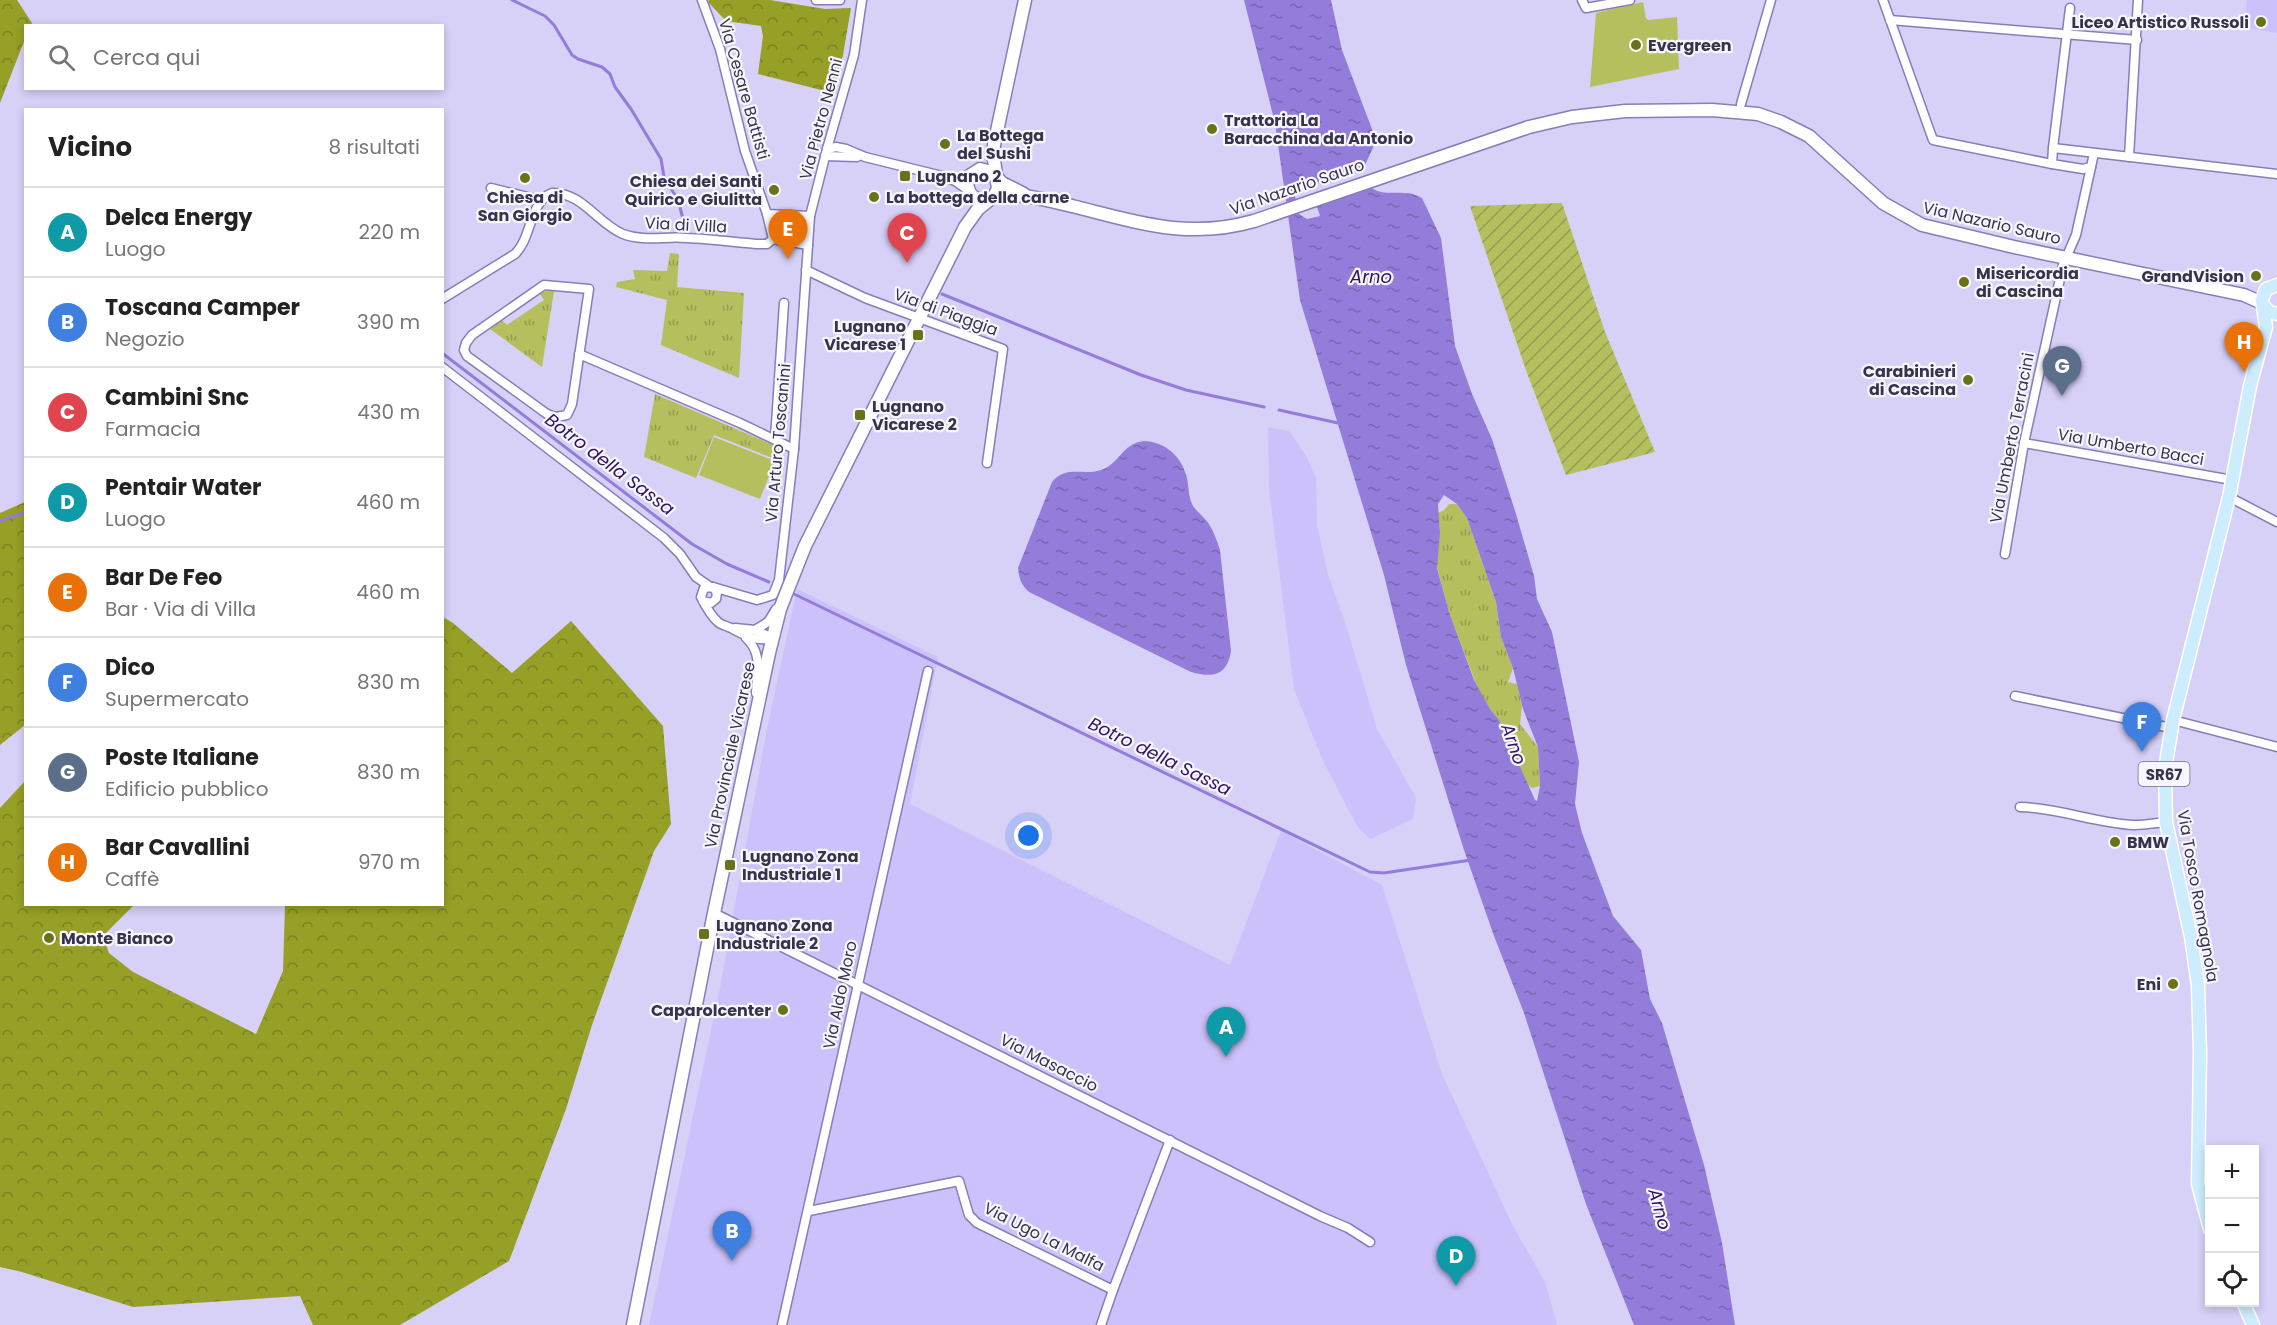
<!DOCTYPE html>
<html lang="it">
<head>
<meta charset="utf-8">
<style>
  :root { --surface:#fff; --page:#f2f2f2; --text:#222; --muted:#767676; --line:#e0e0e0; --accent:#b45309 }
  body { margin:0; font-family:Poppins,sans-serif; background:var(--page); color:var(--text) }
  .controls { position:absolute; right:18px; bottom:18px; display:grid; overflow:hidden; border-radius:0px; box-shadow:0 3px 9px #0003 }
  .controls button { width:54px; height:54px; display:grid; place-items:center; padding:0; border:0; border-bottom:2px solid var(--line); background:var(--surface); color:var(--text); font:30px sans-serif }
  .you { position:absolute; left:1029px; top:836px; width:21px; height:21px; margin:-15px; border:4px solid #fff; border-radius:50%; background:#1a73e8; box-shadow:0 0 0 9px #1a73e833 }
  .badge { display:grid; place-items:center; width:39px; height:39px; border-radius:50%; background:var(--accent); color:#fff; font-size:20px; font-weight:700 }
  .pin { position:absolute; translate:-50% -50px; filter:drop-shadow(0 2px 3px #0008) }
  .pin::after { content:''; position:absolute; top:32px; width:21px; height:18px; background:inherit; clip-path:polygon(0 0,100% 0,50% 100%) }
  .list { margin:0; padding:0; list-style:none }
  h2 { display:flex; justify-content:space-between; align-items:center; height:78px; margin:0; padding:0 24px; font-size:26px }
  h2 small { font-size:20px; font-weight:400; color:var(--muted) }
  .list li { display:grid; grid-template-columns:39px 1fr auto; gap:18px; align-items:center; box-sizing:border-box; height:90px; padding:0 24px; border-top:2px solid var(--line) }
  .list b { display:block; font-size:22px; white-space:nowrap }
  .list p { margin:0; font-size:20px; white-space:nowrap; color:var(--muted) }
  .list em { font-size:20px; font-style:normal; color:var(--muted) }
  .icon { flex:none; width:33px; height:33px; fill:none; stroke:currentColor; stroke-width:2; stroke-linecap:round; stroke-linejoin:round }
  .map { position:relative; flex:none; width:2277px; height:1325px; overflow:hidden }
  .search { position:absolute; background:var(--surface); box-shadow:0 3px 9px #0003; left:24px; top:24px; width:420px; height:66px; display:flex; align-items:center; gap:15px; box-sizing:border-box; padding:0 21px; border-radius:0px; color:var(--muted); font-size:22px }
  .panel { position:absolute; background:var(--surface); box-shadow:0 3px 9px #0003; left:24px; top:108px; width:420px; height:798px; border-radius:0px }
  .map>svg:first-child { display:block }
</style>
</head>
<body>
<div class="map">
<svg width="2277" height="1325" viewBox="0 0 2277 1325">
  <defs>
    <pattern id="grass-tufts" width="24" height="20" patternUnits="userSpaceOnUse" patternTransform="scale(1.5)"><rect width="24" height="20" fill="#b6bf5e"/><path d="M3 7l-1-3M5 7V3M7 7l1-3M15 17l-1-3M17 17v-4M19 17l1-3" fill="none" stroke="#959c50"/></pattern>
    <pattern id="forest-crowns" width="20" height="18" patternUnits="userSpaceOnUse" patternTransform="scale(1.5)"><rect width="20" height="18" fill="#969f26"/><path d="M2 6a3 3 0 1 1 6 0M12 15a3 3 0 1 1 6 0" fill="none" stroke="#7b8223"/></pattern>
    <pattern id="garden-furrows" width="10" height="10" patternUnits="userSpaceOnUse" patternTransform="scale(1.5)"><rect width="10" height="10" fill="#b6bf5e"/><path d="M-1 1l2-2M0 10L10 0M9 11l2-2" fill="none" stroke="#959c50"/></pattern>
    <pattern id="water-ripples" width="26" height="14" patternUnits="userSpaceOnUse" patternTransform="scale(1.5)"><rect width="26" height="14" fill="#937cda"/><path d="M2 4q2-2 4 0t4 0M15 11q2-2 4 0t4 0" fill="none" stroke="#7966b3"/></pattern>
  </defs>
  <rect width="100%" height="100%" fill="#d7d0f7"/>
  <g fill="#ccc1fa">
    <polygon points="2247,0 2277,0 2277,33 2244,27"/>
    <polygon points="1268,427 1289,431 1305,454 1316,478 1317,525 1328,575 1345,622 1377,729 1416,798 1413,819 1370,839 1357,826 1323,761 1294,689 1269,489"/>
    <polygon points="797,589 938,657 910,804 1230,965 1281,831 1382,885 1442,1074 1513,1226 1545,1282 1557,1325 649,1325 720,988 767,729"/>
  </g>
  <g fill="url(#grass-tufts)">
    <polygon points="670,253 679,254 677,287 744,293 739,378 661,345 667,300 616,287 617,282 635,279 633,270 667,271"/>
    <polygon points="546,291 554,291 542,367 490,329 502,320 507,325 544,300 540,294"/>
    <polygon points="655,394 780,448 775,459 714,435 696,478 644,457"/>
    <polygon points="1449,504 1457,504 1467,518 1496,602 1501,637 1513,668 1508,682 1517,684 1522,706 1520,724 1538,747 1540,786 1532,788 1528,785 1499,720 1490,709 1478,689 1449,612 1436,563 1440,533 1438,513 1444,510"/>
  </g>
  <g fill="url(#forest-crowns)">
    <polygon points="0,0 17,0 32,23 31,25 26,26 25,39 0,103"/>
    <polygon points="709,0 770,0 825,9 851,8 843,55 833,93 758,74 763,36 761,26 726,21 708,2"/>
    <polygon points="25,502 25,725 0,745 0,513"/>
    <polygon points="443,617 453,623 512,673 571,621 663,726 671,824 654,851 592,1025 566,1109 509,1261 400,1325 313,1325 300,1296 133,1307 22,1272 0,1267 0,808 25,781 26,904 134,905 103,936 109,953 133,972 256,1034 283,971 285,905 442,904"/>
  </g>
  <polygon fill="url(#garden-furrows)" points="1562,203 1605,332 1655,452 1566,475 1527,373 1470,206"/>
  <g fill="#b6bf5e">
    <polygon points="1643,2 1646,18 1648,20 1677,17 1679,69 1590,87 1596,13"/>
    <polygon points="714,437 775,461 760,499 699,475"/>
  </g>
  <g fill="url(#water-ripples)" fill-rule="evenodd">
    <path d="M1244 0H1331L1342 50 1375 137 1373 148 1362 171C1373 207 1398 184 1422 198L1441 238 1455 346 1472 394 1492 439 1516 514 1534 576 1537 599 1552 632 1579 762 1575 804 1582 833 1613 916 1641 950 1650 999 1662 1023 1704 1165 1722 1243 1735 1325H1634L1586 1204 1524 1013 1494 936 1464 850 1406 665 1384 575 1300 300 1275 123ZM1310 179C1326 183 1323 190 1324 204L1317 207 1320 216 1307 219 1299 214 1295 196 1304 181ZM1444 495 1457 504 1467 518 1496 602 1501 637 1513 668 1523 709 1538 747 1540 786 1537 801 1535 800 1499 720 1490 709 1474 680 1449 612 1437 568 1440 533 1438 504Z"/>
    <path d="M1144 441C1166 442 1182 457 1187 478 1189 488 1188 496 1193 506 1197 512 1204 517 1209 524 1214 532 1217 541 1220 550L1231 651C1227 676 1213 678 1191 672L1029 592C1021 585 1019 578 1018 568L1052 482C1066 465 1083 476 1101 470 1120 464 1121 444 1144 441Z"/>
  </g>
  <polygon fill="#d7d0f7" points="1365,170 1368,182 1374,187 1314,208 1322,197 1319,186"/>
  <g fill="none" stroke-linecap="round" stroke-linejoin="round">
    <g stroke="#937cda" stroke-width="3">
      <polyline points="512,0 545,16 554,25 572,55 578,59 602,67 610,74 615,87 631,109 661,159 664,177 678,200 683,219"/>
      <polyline points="942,294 1141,375 1186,390 1264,407"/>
      <polyline points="442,353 692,544 727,564 769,582"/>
      <polyline points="1279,410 1338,423"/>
      <polyline points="0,521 26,512"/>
      <polyline points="794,594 1370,872 1384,873 1471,860"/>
    </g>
    <g stroke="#897cb7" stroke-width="11">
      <g id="minor">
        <polyline points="702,0 720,49 745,151 767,214 810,216"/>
        <polyline points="816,0 840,0"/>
        <polyline points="1582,0 1586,8 1630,0"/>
        <polyline points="1883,0 1933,140 2052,164"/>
        <polyline points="1890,20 2137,40"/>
        <polyline points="1741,104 1771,0"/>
        <polyline points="2053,148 2070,8"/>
        <polyline points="827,149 836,147 846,149 865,157 942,176 955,181 968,190"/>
        <polyline points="2094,153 2091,167 2083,169 2052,164 2053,148 2277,174"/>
        <polyline points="825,156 857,157"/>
        <polyline points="2129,157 2138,0"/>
        <polyline points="491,188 540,200"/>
        <polyline points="767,214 773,239"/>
        <polyline points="806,270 865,298 1003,349 987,463"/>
        <polygon points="544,285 589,289 572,404 567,415 556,417 547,414 467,356 464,350 466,343 472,335"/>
        <path d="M442 299 515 254C532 238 529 202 552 193 582 192 598 224 623 234 644 242 665 236 687 238 710 239 733 242 756 244H767L773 239 808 245"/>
        <polyline points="579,354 740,423 794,449"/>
        <polyline points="442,367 664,538 680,554 696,577 709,586"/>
        <polyline points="775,439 784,303"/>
        <polyline points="2024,443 2232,480"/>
        <polyline points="2229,497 2277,522"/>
        <polyline points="2005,554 2024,443 2063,265 2076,235 2091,167"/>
        <polyline points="713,587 757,600 773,595 779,580 794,449 810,216 827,149 854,55 862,0"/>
        <path d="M703 601 711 603 716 599 717 593 713 587 704 588 701 597C705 605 711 616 718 622 721 625 727 626 731 628 746 636 756 642 773 638"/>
        <polyline points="735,628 755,630 773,638"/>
        <polyline points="755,630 768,622 776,609"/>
        <path d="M746 638C763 653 757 673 756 693"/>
        <polyline points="2015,696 2171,728"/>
        <polyline points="2173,720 2277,747"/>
        <path d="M2020 807C2059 808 2095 823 2134 825 2145 825 2156 823 2166 822"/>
        <polyline points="714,913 1320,1216 1348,1228 1370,1242"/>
        <polyline points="809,1211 959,1181 969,1215 977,1223 1113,1290 1170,1140"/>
        <polyline points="782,1325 928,671"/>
        <polyline points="1101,1325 1113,1290"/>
      </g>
    </g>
    <g stroke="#897cb7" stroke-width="15">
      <g id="secondary">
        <path d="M994 196C1019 192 1047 200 1072 206 1137 222 1187 240 1254 221L1529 127 1572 117 1625 111 1712 110 1758 114 1781 122 1809 136 1883 203 1922 225 2014 247 2244 295 2262 303"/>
        <path d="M987 200C972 201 964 190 969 176L980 169 992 172 1002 183 1024 194"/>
        <polyline points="633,1325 714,913 769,653 780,609 805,546 965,227 978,209 994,196 998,189 994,160 994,145 1025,0"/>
      </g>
    </g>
    <g stroke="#fff" stroke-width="15">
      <g id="primary">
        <polyline points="2264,306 2269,312 2277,314"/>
        <polyline points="2210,1229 2198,1184 2200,1053 2198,985 2191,937 2166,822 2165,769 2173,720 2229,497 2250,386 2266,327 2262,300 2266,289 2277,285"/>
        <polyline points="2243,1302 2253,1325"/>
      </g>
    </g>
    <use href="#minor" stroke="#fff" stroke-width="8"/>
    <use href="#secondary" stroke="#fff" stroke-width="12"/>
    <use href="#primary" stroke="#cdecfd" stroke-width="12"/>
  </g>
  <g fill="#6b7118" stroke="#f7f6fd" stroke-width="2">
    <circle cx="2261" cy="22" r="6"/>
    <circle cx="1636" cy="45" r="6"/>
    <circle cx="1212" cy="129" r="6"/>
    <circle cx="945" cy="144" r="6"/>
    <rect x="899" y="170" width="12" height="12" rx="3"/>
    <circle cx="525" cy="178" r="6"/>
    <circle cx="774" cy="190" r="6"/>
    <circle cx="874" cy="197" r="6"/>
    <circle cx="2256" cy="276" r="6"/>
    <circle cx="1964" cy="282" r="6"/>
    <rect x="912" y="329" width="12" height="12" rx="3"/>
    <circle cx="1968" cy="380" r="6"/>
    <rect x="854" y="409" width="12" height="12" rx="3"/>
    <circle cx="2115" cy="842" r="6"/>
    <rect x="724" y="859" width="12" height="12" rx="3"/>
    <rect x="698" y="928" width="12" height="12" rx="3"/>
    <circle cx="49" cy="938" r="6"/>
    <circle cx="2173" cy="984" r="6"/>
    <circle cx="783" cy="1010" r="6"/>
  </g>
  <g text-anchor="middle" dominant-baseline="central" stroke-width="4.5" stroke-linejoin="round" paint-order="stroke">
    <rect fill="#f7f6fd" stroke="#716e81" stroke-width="1.5" x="2138.5" y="762" width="51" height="24" rx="4.5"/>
    <g font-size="15" font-weight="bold" fill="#38334c">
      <text x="2164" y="774">SR67</text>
    </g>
    <g font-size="16" font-weight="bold" fill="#38334c" stroke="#f7f6fd" text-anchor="start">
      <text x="2249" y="22" text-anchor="end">Liceo Artistico Russoli</text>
      <text x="1648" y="45">Evergreen</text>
      <text x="1224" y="120">Trattoria La<tspan x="1224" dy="18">Baracchina da Antonio</tspan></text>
      <text x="957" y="135">La Bottega<tspan x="957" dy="18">del Sushi</tspan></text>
      <text x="917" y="176">Lugnano 2</text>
      <text x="762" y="181" text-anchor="end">Chiesa dei Santi<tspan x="762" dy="18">Quirico e Giulitta</tspan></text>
      <text x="525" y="197" text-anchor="middle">Chiesa di<tspan x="525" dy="18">San Giorgio</tspan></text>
      <text x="886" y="197">La bottega della carne</text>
      <text x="1976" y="273">Misericordia<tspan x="1976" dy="18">di Cascina</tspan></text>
      <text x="2244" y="276" text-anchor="end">GrandVision</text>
      <text x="906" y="326" text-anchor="end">Lugnano<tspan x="906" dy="18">Vicarese 1</tspan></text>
      <text x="1956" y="371" text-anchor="end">Carabinieri<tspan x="1956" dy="18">di Cascina</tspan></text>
      <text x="872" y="406">Lugnano<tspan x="872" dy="18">Vicarese 2</tspan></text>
      <text x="2127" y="842">BMW</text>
      <text x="742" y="856">Lugnano Zona<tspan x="742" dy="18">Industriale 1</tspan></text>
      <text x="716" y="925">Lugnano Zona<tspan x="716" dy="18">Industriale 2</tspan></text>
      <text x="61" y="938">Monte Bianco</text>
      <text x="2161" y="984" text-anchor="end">Eni</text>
      <text x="771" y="1010" text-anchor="end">Caparolcenter</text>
    </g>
    <g font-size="16" fill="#38334c" stroke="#f7f6fd">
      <text transform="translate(744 89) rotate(74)">Via Cesare Battisti</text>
      <text transform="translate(821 119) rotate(-75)">Via Pietro Nenni</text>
      <text transform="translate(1297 187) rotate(-19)">Via Nazario Sauro</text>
      <text transform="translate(1992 223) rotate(13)">Via Nazario Sauro</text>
      <text transform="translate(686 225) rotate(3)">Via di Villa</text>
      <text transform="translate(946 312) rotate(20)">Via di Piaggia</text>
      <text transform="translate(2012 438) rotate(-79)">Via Umberto Terracini</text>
      <text transform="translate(778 443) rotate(-85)">Via Arturo Toscanini</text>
      <text transform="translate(2131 447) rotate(10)">Via Umberto Bacci</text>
      <text transform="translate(730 755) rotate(-78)">Via Provinciale Vicarese</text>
      <text transform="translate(2198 896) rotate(80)">Via Tosco Romagnola</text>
      <text transform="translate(840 995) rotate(-78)">Via Aldo Moro</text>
      <text transform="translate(1049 1063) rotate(27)">Via Masaccio</text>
      <text transform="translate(1044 1237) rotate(27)">Via Ugo La Malfa</text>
    </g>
    <g font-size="18" font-style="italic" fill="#321265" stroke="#f7f6fd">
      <text x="1371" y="276">Arno</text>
      <text transform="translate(610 464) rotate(37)">Botro della Sassa</text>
      <text transform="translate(1514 744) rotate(71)">Arno</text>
      <text transform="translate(1160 756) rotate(26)">Botro della Sassa</text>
      <text transform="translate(1660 1209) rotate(75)">Arno</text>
    </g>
  </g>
</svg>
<div class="controls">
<button>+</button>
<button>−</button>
<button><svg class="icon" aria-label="locate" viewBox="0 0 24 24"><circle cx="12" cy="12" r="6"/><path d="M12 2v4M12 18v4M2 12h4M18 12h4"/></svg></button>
</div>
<div class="you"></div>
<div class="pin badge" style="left:1226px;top:1057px;background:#0f9aa8">A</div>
<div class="pin badge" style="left:732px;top:1261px;background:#3f7fe0">B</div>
<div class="pin badge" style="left:907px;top:263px;background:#e0444e">C</div>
<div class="pin badge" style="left:1456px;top:1286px;background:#0f9aa8">D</div>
<div class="pin badge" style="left:788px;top:259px;background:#e8710a">E</div>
<div class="pin badge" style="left:2142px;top:752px;background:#3f7fe0">F</div>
<div class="pin badge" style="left:2062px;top:396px;background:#5c6f8a">G</div>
<div class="pin badge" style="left:2244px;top:372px;background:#e8710a">H</div>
<div class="search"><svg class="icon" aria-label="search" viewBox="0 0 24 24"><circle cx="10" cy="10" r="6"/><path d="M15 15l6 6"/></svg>Cerca qui</div>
<section class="panel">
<h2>Vicino<small>8 risultati</small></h2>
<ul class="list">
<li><span class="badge" style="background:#0f9aa8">A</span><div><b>Delca Energy</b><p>Luogo</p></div><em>220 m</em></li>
<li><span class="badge" style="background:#3f7fe0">B</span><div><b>Toscana Camper</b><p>Negozio</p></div><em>390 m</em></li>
<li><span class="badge" style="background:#e0444e">C</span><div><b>Cambini Snc</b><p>Farmacia</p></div><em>430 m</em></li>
<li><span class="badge" style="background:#0f9aa8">D</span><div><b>Pentair Water</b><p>Luogo</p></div><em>460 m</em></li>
<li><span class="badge" style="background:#e8710a">E</span><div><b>Bar De Feo</b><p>Bar · Via di Villa</p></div><em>460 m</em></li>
<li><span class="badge" style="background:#3f7fe0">F</span><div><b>Dico</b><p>Supermercato</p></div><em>830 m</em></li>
<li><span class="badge" style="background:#5c6f8a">G</span><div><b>Poste Italiane</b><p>Edificio pubblico</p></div><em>830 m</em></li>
<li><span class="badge" style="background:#e8710a">H</span><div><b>Bar Cavallini</b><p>Caffè</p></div><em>970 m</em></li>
</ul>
</section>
</div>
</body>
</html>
